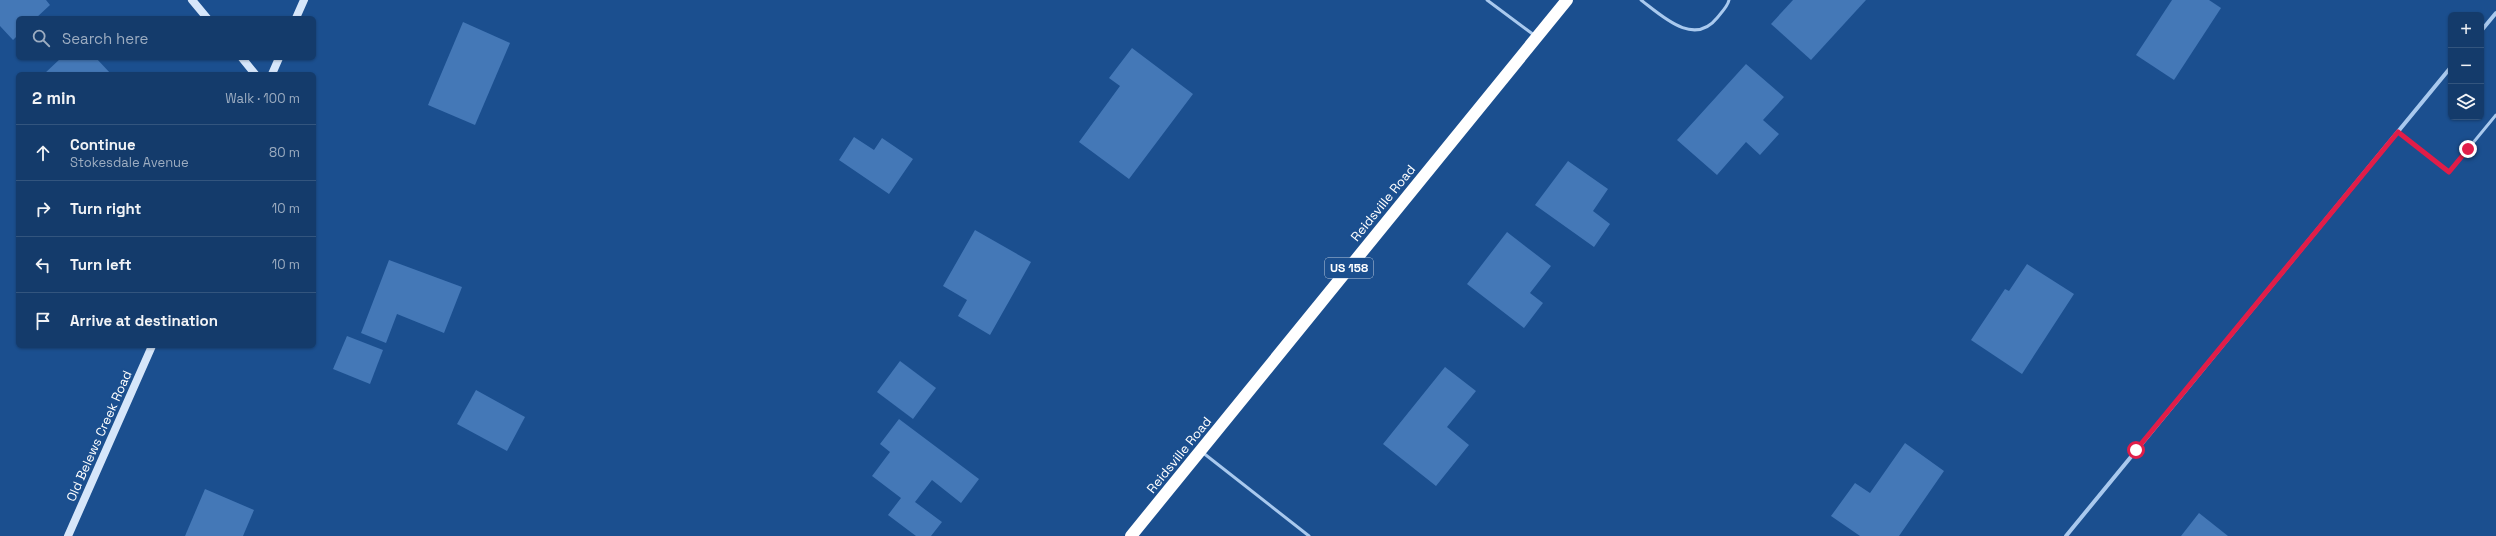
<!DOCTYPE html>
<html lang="en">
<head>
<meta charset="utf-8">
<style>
  :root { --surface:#143b6b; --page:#1d4271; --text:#f1f3f6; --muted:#9dadc1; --line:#33557e }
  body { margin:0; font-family:"Space Grotesk",sans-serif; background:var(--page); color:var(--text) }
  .controls { position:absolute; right:12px; top:12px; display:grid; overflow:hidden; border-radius:6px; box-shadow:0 1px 3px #0004 }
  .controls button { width:36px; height:36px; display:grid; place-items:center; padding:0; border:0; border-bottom:1px solid var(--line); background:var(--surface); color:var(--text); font:20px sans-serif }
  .stop { position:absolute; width:12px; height:12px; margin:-9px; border:3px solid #e11d48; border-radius:50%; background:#fff }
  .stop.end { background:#e11d48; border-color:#fff; box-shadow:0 1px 4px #0008 }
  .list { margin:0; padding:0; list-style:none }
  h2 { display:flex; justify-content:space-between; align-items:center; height:52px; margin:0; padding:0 16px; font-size:17px }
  h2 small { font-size:13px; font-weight:400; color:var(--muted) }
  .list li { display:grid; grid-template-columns:26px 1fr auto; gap:12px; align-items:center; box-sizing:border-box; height:56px; padding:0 16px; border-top:1px solid var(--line) }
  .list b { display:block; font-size:15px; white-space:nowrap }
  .list p { margin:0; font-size:13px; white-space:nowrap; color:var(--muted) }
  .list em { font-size:13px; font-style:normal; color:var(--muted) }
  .icon { flex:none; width:22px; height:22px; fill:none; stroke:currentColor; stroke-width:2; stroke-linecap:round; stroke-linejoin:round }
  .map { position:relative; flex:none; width:2496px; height:536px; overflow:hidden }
  .search { position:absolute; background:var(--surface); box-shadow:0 1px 3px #0004; left:16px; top:16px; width:300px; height:44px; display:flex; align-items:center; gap:10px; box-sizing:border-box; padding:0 14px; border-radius:6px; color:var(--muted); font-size:15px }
  .panel { position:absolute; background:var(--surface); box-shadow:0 1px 3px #0004; left:16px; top:72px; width:300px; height:276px; border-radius:6px }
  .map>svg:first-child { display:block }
</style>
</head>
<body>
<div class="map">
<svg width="2496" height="536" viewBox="0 0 2496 536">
  <rect width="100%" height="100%" fill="#1b4f8f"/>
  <g fill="#4478b7">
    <polygon points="0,0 46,0 50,5 36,18 18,18 18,35 13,40 0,26"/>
    <polygon points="1793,0 1866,0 1811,60 1771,24"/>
    <polygon points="2172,0 2209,0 2221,8 2174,80 2136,55"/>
    <polygon points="463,22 510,43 475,125 428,105"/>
    <polygon points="1132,48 1193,94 1129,179 1079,142 1120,86 1109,78"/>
    <polygon points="61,58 96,58 111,74 44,74"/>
    <polygon points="1746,64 1784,97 1763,120 1779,134 1760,155 1746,142 1717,175 1677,140"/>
    <polygon points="854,137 874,150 882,138 913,159 889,194 839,160"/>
    <polygon points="1568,161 1608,189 1593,211 1610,224 1594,247 1535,205"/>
    <polygon points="975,230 1031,262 990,335 958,316 967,300 943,286"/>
    <polygon points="1507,232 1551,266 1530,293 1543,303 1524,328 1467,284"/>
    <polygon points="389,260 462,287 444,333 397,314 386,343 361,333"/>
    <polygon points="2027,264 2074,294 2022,374 1971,340 2005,289 2009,291"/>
    <polygon points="347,336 383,350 370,384 333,369"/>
    <polygon points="900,361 936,388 913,419 877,392"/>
    <polygon points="1445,367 1476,391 1447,427 1469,445 1436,486 1383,444"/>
    <polygon points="476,390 525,417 507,451 457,424"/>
    <polygon points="899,419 979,479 961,503 932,480 915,502 942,522 931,536 916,536 888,515 901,498 872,476 890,452 880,444"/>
    <polygon points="1905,443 1944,471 1899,536 1860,536 1831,516 1855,483 1870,493"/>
    <polygon points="205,489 254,510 243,536 185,536"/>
    <polygon points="2199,513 2228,536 2181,536"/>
  </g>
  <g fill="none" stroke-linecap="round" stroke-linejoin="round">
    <g stroke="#a9c9ee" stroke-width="3">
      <polyline points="1487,0 1534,35"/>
      <path d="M1641 0C1662 16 1694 47 1717 18 1721 13 1728 6 1729 0"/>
      <polyline points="2398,132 2449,172 2496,115"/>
      <polyline points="1202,452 1309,536"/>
    </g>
    <g stroke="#a9c9ee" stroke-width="4">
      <polyline points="2481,31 2496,13"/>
      <polyline points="2066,536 2451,67"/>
    </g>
    <g stroke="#d6e6fa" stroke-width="8">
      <polyline points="192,0 207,18"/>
      <polyline points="296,18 304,0"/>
      <polyline points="242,58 255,74"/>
      <polyline points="272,74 279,58"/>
      <polyline points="68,536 152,346"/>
    </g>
    <polyline stroke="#fff" stroke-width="12" points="1131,536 1567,0"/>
  </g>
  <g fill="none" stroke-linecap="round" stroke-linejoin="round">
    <polyline stroke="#e11d48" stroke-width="5" points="2136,450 2398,132 2449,172 2468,149"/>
  </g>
  <g text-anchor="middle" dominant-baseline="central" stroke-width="4" stroke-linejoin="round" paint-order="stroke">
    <rect fill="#1b4f8f" stroke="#bbcadd" stroke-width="1" x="1325" y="258" width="48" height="20" rx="3"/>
    <g font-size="12" font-weight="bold" fill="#fff">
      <text x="1349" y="268">US 158</text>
    </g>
    <g font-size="13" fill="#fff" stroke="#1b4f8f">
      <text transform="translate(1383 203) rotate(-51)">Reidsville Road</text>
      <text transform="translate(99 436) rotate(-66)">Old Belews Creek Road</text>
      <text transform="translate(1179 455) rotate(-51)">Reidsville Road</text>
    </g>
  </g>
</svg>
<div class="controls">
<button>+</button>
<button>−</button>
<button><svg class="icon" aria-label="layers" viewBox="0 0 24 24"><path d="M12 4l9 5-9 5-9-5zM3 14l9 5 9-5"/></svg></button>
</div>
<div class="stop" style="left:2136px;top:450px"></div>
<div class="stop end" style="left:2468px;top:149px"></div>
<div class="search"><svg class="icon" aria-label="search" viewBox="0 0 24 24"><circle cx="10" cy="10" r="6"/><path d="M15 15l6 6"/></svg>Search here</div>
<section class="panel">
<h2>2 min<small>Walk · 100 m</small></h2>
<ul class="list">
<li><svg class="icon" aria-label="ahead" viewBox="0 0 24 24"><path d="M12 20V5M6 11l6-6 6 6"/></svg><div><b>Continue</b><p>Stokesdale Avenue</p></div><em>80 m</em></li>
<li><svg class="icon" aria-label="right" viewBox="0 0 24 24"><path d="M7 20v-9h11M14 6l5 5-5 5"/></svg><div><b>Turn right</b></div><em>10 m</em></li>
<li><svg class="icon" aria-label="left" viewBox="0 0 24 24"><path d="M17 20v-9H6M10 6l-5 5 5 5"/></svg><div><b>Turn left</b></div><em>10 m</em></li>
<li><svg class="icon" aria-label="arrive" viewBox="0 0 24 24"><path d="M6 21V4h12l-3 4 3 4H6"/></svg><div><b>Arrive at destination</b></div></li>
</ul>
</section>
</div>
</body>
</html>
